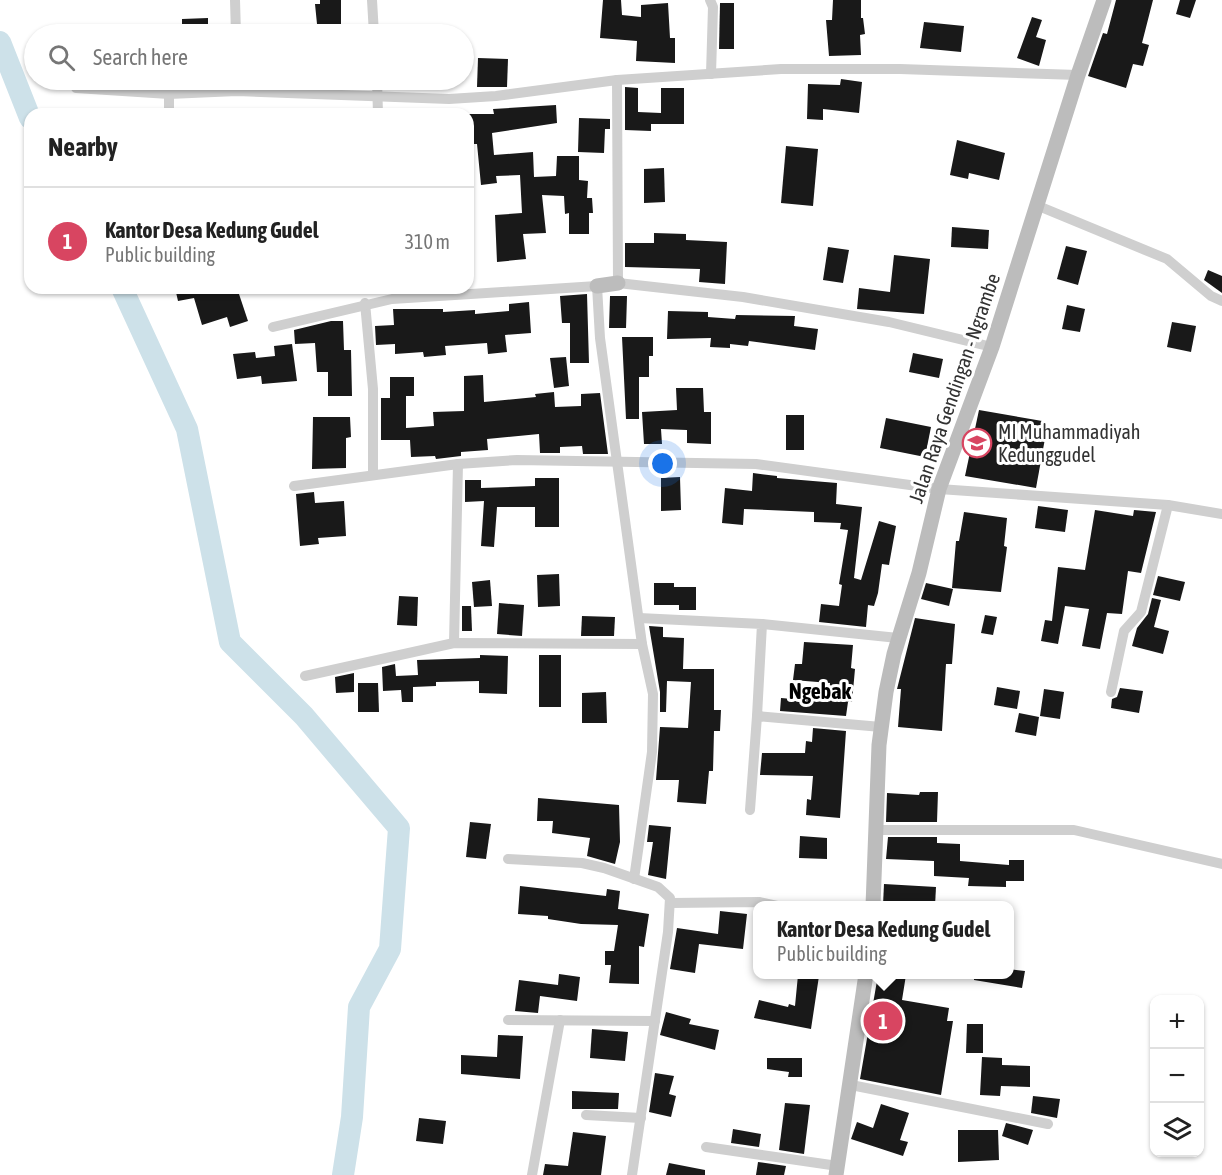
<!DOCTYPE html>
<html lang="en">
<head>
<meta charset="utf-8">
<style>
  :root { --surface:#fff; --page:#f6f6f6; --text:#222; --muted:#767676; --line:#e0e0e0; --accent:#d84561 }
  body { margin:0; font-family:"Asap Condensed",sans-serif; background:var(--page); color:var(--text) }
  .controls { position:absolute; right:18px; bottom:18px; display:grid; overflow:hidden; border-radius:12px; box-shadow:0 2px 4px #0004 }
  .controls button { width:54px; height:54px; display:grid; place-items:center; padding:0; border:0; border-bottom:2px solid var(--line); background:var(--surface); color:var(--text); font:30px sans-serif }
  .you { position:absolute; left:663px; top:464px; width:21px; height:21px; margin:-15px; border:4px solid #fff; border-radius:50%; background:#1a73e8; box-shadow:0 0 0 9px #1a73e833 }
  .badge { display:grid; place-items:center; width:39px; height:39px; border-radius:50%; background:var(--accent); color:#fff; font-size:20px; font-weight:700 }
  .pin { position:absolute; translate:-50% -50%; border:3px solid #fff; box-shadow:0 2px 6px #0006 }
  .popup { position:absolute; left:753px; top:901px; width:261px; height:78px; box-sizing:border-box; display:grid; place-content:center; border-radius:12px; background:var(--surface); filter:drop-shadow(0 2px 4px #0005); font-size:20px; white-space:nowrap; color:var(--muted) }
  .popup b { font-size:22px; color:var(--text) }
  .popup::after { content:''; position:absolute; left:50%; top:100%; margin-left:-12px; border:12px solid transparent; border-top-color:var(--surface) }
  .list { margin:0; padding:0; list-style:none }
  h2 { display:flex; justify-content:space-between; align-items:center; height:78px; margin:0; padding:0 24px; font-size:26px }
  h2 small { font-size:20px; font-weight:400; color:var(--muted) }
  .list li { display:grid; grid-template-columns:39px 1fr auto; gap:18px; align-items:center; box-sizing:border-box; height:108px; padding:0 24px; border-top:2px solid var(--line) }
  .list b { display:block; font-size:22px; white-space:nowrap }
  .list p { margin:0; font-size:20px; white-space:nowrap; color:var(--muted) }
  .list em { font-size:20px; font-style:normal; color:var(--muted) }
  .icon { flex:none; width:33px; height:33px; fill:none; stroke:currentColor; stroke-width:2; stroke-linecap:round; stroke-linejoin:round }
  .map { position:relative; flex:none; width:1222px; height:1175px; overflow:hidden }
  .search { position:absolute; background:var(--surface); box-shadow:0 2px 4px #0004; left:24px; top:24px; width:450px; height:66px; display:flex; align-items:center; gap:15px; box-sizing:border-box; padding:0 21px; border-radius:33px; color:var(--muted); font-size:22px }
  .panel { position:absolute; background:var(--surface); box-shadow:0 2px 4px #0004; left:24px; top:108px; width:450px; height:186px; border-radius:18px }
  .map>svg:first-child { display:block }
</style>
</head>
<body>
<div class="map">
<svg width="1222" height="1175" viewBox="0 0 1222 1175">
  <rect width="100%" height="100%" fill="#fff"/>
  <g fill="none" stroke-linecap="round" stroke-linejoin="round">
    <g stroke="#cde1e9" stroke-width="22">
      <polyline points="0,42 30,118"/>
      <polyline points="122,288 187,429 230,642 304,716 399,828 390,949 359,1007 352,1117 343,1175"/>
    </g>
  </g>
  <g fill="#191919">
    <polygon points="320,0 341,0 341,34 318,34 315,4 320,4"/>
    <polygon points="603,0 621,0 622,15 641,17 641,5 668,3 670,38 675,38 675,63 636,61 637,41 600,38"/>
    <polygon points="833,0 861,0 861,18 863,18 865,34 860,35 861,55 829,56 826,20 832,20"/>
    <polygon points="1116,0 1153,0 1142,43 1149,45 1143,66 1133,64 1126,88 1088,76 1103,33 1107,34"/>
    <polygon points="1180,0 1196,0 1190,18 1176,14"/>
    <polygon points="720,3 734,3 734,49 719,49"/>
    <polygon points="1032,17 1042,20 1036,37 1046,40 1039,66 1017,58"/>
    <polygon points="208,18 208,31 182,32 182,19"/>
    <polygon points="924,22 964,26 961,52 920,48"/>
    <polygon points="478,58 508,59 507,87 477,87"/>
    <polygon points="841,79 862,82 859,113 823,109 823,120 807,119 808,84 840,85"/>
    <polygon points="625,87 638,88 638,112 661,113 661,88 684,88 684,124 651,124 651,131 625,130"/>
    <polygon points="556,105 557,123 492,133 494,155 533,152 534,177 556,176 557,156 579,156 579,180 588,181 587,198 592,198 593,213 589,213 589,234 569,234 569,213 565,214 564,196 542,195 546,233 523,234 526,259 497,262 495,215 522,213 520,175 496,176 497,183 481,185 477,144 468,144 468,114 494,114 493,109"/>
    <polygon points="579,118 610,119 610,129 605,129 604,153 578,152"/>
    <polygon points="957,140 1005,153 999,180 969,173 968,179 950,175"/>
    <polygon points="786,146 818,149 813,206 781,203"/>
    <polygon points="664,168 665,202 644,203 644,169"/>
    <polygon points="952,227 989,230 988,249 951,247"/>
    <polygon points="654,233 686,234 686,240 727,242 725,284 699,282 700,269 625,267 625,243 654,243"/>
    <polygon points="1066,246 1087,251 1078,285 1057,279"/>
    <polygon points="828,247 849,250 843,283 823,280"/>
    <polygon points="894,255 930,259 924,314 857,309 859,288 890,292"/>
    <polygon points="1208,270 1222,276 1222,293 1204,280"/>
    <polygon points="175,288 237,288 248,321 230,327 227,317 202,325 194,298 178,301"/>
    <polygon points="587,294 589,363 570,363 570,323 562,323 560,296"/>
    <polygon points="610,296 627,296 626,328 609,328"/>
    <polygon points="529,302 531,333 505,335 507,352 488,354 487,343 445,346 446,355 424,357 423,352 395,354 395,344 376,345 375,326 394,325 393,309 443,309 443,312 475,310 475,314 509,311 509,304"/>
    <polygon points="1067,305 1085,309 1080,332 1062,329"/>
    <polygon points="668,311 708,312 708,317 735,319 736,315 795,316 794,326 818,329 815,350 749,341 748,346 730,344 730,348 710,347 711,338 667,339"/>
    <polygon points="331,321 343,321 344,350 351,350 352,396 328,396 328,372 317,372 315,343 295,344 294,330"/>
    <polygon points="1172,322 1196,326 1191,352 1167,347"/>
    <polygon points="622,337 653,337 653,356 649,356 649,377 639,377 639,419 626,419"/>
    <polygon points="292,344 297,381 262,384 261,376 237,379 233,354 255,352 256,358 275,356 274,346"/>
    <polygon points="913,353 943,359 939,378 909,372"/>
    <polygon points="566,357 569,386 554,388 550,358"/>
    <polygon points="483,375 484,402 536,397 535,394 554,392 555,407 581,406 581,394 600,393 608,454 583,454 582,446 560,447 560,453 540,453 539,434 487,439 488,450 461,452 461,456 436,459 435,456 411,457 410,440 381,440 381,398 390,398 390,377 414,377 414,396 406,396 406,428 434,426 433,412 464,411 464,376"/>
    <polygon points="676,388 703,388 704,412 711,412 711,444 687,443 687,430 661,429 662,444 644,444 642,412 677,410"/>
    <polygon points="979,410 1048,422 1036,488 965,476"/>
    <rect x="786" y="415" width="18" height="35"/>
    <polygon points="313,417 350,417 351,437 346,438 346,468 312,469"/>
    <polygon points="886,418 931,427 925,457 880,448"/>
    <polygon points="753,473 777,476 777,478 837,483 836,504 862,507 854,578 861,580 879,521 896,526 889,565 882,564 878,593 874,606 868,605 866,627 819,622 821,604 839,606 842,585 839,584 848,530 840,529 841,523 814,522 814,512 744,509 743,525 722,523 725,488 752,491"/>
    <polygon points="680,477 681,510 661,511 661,478"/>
    <polygon points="535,478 559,478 559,527 535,527 535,507 497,507 494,547 481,546 484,501 465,502 465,480 481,480 481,488 535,486"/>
    <polygon points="314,492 315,503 344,501 346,536 318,538 319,544 300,546 296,494"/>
    <polygon points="1038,506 1068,510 1065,532 1035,528"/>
    <polygon points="1095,510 1133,516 1134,510 1156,512 1141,573 1128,571 1122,614 1107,613 1100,649 1082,646 1089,609 1065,606 1058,644 1041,641 1045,620 1052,621 1058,567 1085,570"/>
    <polygon points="964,512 1007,518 1004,546 1007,547 1001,592 952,588 956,541 959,541"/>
    <polygon points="559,574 560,606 538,607 537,575"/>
    <polygon points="1158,576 1185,582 1180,601 1153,595"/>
    <polygon points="490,580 492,606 474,607 472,582"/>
    <polygon points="654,583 674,583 674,587 696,587 696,610 679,610 679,605 654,605"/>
    <polygon points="926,583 953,589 949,606 921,599"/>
    <polygon points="399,596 418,597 417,626 397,625"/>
    <polygon points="1152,598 1161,600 1154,627 1169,631 1163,654 1132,646 1137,628 1148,614"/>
    <polygon points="499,603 524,605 522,636 497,634"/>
    <polygon points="462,606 471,606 472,631 462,631"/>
    <polygon points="985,615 997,617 993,635 981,633"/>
    <polygon points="582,616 615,617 614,636 581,636"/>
    <polygon points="915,618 955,624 952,664 946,664 942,731 898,727 901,689 897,689"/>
    <polygon points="649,626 663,627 663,637 684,638 683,669 714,669 714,710 721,710 720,731 714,731 713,771 709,771 706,804 677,802 679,780 656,780 660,727 688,728 691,682 667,681 666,712 660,712 660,692"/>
    <polygon points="804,642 853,645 851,668 855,669 852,702 848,702 846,716 780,711 781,698 828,702 830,683 793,680 795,664 802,664"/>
    <polygon points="480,655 508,656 507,694 479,693 479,681 436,682 436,686 413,687 413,702 402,702 401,690 383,691 382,667 395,664 396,676 418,675 417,660 480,658"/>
    <rect x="539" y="655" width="22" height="52"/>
    <polygon points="354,673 354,692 336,693 335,677"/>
    <polygon points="358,683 378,683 379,712 358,712"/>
    <polygon points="997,687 1020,691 1017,709 994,705"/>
    <polygon points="1120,688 1143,691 1139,713 1111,708 1112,699 1117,697"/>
    <polygon points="1044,689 1064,692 1060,719 1040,716"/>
    <polygon points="606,692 607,723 582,723 582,693"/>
    <polygon points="1019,713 1039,717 1036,736 1015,732"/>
    <polygon points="813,728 846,731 840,818 806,815 807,799 811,800 813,776 760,775 762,753 805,753 806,741 812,742"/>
    <polygon points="920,792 938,792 937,822 886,822 887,793 919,795"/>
    <polygon points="538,798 619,805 620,842 615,864 587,856 590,838 552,833 553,821 537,821"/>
    <polygon points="470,822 491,824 486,859 466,857"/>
    <polygon points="649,825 671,827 666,879 648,875 653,842 647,842"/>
    <polygon points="800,836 827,838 827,859 799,858"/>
    <polygon points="888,837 937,837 937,843 960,844 960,861 1009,865 1009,860 1024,860 1024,881 1006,881 1006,887 968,886 969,878 934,876 934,861 886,859"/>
    <polygon points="884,884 936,887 935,906 883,905"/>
    <polygon points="520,886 606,896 607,889 620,891 618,909 649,914 644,947 639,946 639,984 609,983 611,965 605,965 605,951 614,951 618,925 581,924 548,919 548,916 518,914"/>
    <polygon points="720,911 747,914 743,949 699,944 695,973 670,969 677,928 718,934"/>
    <polygon points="1009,969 1025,971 1022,988 974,980 974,975 1009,975"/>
    <polygon points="559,974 580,977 577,1001 540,996 538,1013 515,1011 519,980 558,985"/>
    <polygon points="798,975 819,976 811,1029 754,1018 759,1000 788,1007 789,1004 795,1006"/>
    <polygon points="878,975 906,975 902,1000 949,1008 947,1021 953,1021 941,1095 860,1079"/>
    <polygon points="666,1012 691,1019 689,1024 719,1030 715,1050 660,1035"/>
    <polygon points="967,1024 983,1024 983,1053 966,1053"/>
    <polygon points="592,1029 628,1032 625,1061 590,1058"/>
    <polygon points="498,1035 523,1036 520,1079 461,1074 461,1055 497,1057"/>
    <polygon points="982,1057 1002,1058 1002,1065 1030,1066 1030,1087 1001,1086 1000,1096 980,1095"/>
    <polygon points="767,1058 802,1058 802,1077 788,1077 789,1072 767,1069"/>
    <polygon points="655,1073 674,1076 669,1094 676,1096 671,1117 649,1112"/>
    <polygon points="572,1091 619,1093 618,1109 572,1109"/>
    <polygon points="1033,1096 1060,1099 1057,1118 1031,1113"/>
    <polygon points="785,1103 810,1105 804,1154 779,1150"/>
    <polygon points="881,1104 909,1113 900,1140 908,1142 903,1156 851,1139 857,1122 873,1128"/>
    <polygon points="419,1118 446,1121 443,1144 416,1141"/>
    <polygon points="1006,1123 1033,1130 1028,1145 1002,1136"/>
    <polygon points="733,1129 761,1134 759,1147 731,1143"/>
    <polygon points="958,1130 998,1130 999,1160 958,1162"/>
    <polygon points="573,1132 606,1136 601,1175 543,1175 545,1164 568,1166"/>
    <polygon points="758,1162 786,1166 784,1175 756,1175"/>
    <polygon points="669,1163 705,1170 705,1175 666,1175"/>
  </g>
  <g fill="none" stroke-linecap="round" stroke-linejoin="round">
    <g stroke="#cfcfcf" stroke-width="10">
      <polyline points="235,0 236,34"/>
      <polyline points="372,0 374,34"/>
      <polyline points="710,0 713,7 711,74"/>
      <polyline points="377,80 378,114"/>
      <polyline points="617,80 618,283 743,297 889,322 992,347"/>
      <polyline points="76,88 169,94 237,91 449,99 496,96 617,80 781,69 900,69 1078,75"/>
      <polyline points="169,94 169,114"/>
      <polyline points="1036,205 1167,259 1211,296 1222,301"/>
      <polyline points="365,303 373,389 373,474"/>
      <polyline points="273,327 392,299 597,286 600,338 642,644 653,694 652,752 634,879"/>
      <polyline points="294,486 458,464 517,460 756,464 939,489 1168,505 1222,514"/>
      <polyline points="639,618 762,624 757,716"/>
      <polyline points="762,624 898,638"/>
      <polyline points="454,643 458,464"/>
      <polyline points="305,676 454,643 642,644"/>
      <polyline points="1111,692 1124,631 1141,612 1168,505"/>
      <polyline points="750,810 757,716 881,727"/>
      <polyline points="877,830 1074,830 1222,864"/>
      <polyline points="508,859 582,863 604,868 658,887 670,898 668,932 632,1175"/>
      <polyline points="671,903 759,902 777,906"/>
      <polyline points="508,1020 655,1021"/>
      <polyline points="851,1085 1048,1124"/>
      <polyline points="586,1115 641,1118"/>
      <polyline points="706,1147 838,1166"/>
      <polyline points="532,1175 560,1020"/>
    </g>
    <g stroke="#bcbcbc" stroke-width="15">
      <polyline points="597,286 618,283"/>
      <polyline points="873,906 879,745 886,692 894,654 919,573 939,489 992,347 1078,75 1104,0"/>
      <polyline points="836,1175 866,974"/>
    </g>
  </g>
  <defs>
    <g id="school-ring" transform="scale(1.5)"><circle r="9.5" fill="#fff" stroke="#d84561" stroke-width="1.5"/><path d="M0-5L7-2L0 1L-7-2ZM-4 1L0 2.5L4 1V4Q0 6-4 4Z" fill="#d84561"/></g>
  </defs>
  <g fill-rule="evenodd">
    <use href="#school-ring" x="977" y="443"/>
  </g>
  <g text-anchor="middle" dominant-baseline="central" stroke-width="6" stroke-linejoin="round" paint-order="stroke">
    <g font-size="20" fill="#323232" stroke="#fff">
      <text transform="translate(954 388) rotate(-71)">Jalan Raya Gendingan - Ngrambe</text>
    </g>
    <g font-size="20" fill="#323232" stroke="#fff" text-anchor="start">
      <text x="998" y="431">MI Muhammadiyah<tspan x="998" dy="23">Kedunggudel</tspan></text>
    </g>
    <g font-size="22" font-weight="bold" fill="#000" stroke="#fff">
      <text x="820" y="691">Ngebak</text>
    </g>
  </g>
</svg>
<div class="controls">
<button>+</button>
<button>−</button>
<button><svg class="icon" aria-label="layers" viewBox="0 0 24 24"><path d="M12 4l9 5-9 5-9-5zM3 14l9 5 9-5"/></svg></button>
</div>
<div class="you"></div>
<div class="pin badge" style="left:883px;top:1021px">1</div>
<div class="popup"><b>Kantor Desa Kedung Gudel</b>Public building</div>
<div class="search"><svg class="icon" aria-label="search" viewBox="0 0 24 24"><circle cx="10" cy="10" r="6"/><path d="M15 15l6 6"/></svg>Search here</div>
<section class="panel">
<h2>Nearby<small></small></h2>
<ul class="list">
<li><span class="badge">1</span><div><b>Kantor Desa Kedung Gudel</b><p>Public building</p></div><em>310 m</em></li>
</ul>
</section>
</div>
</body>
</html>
